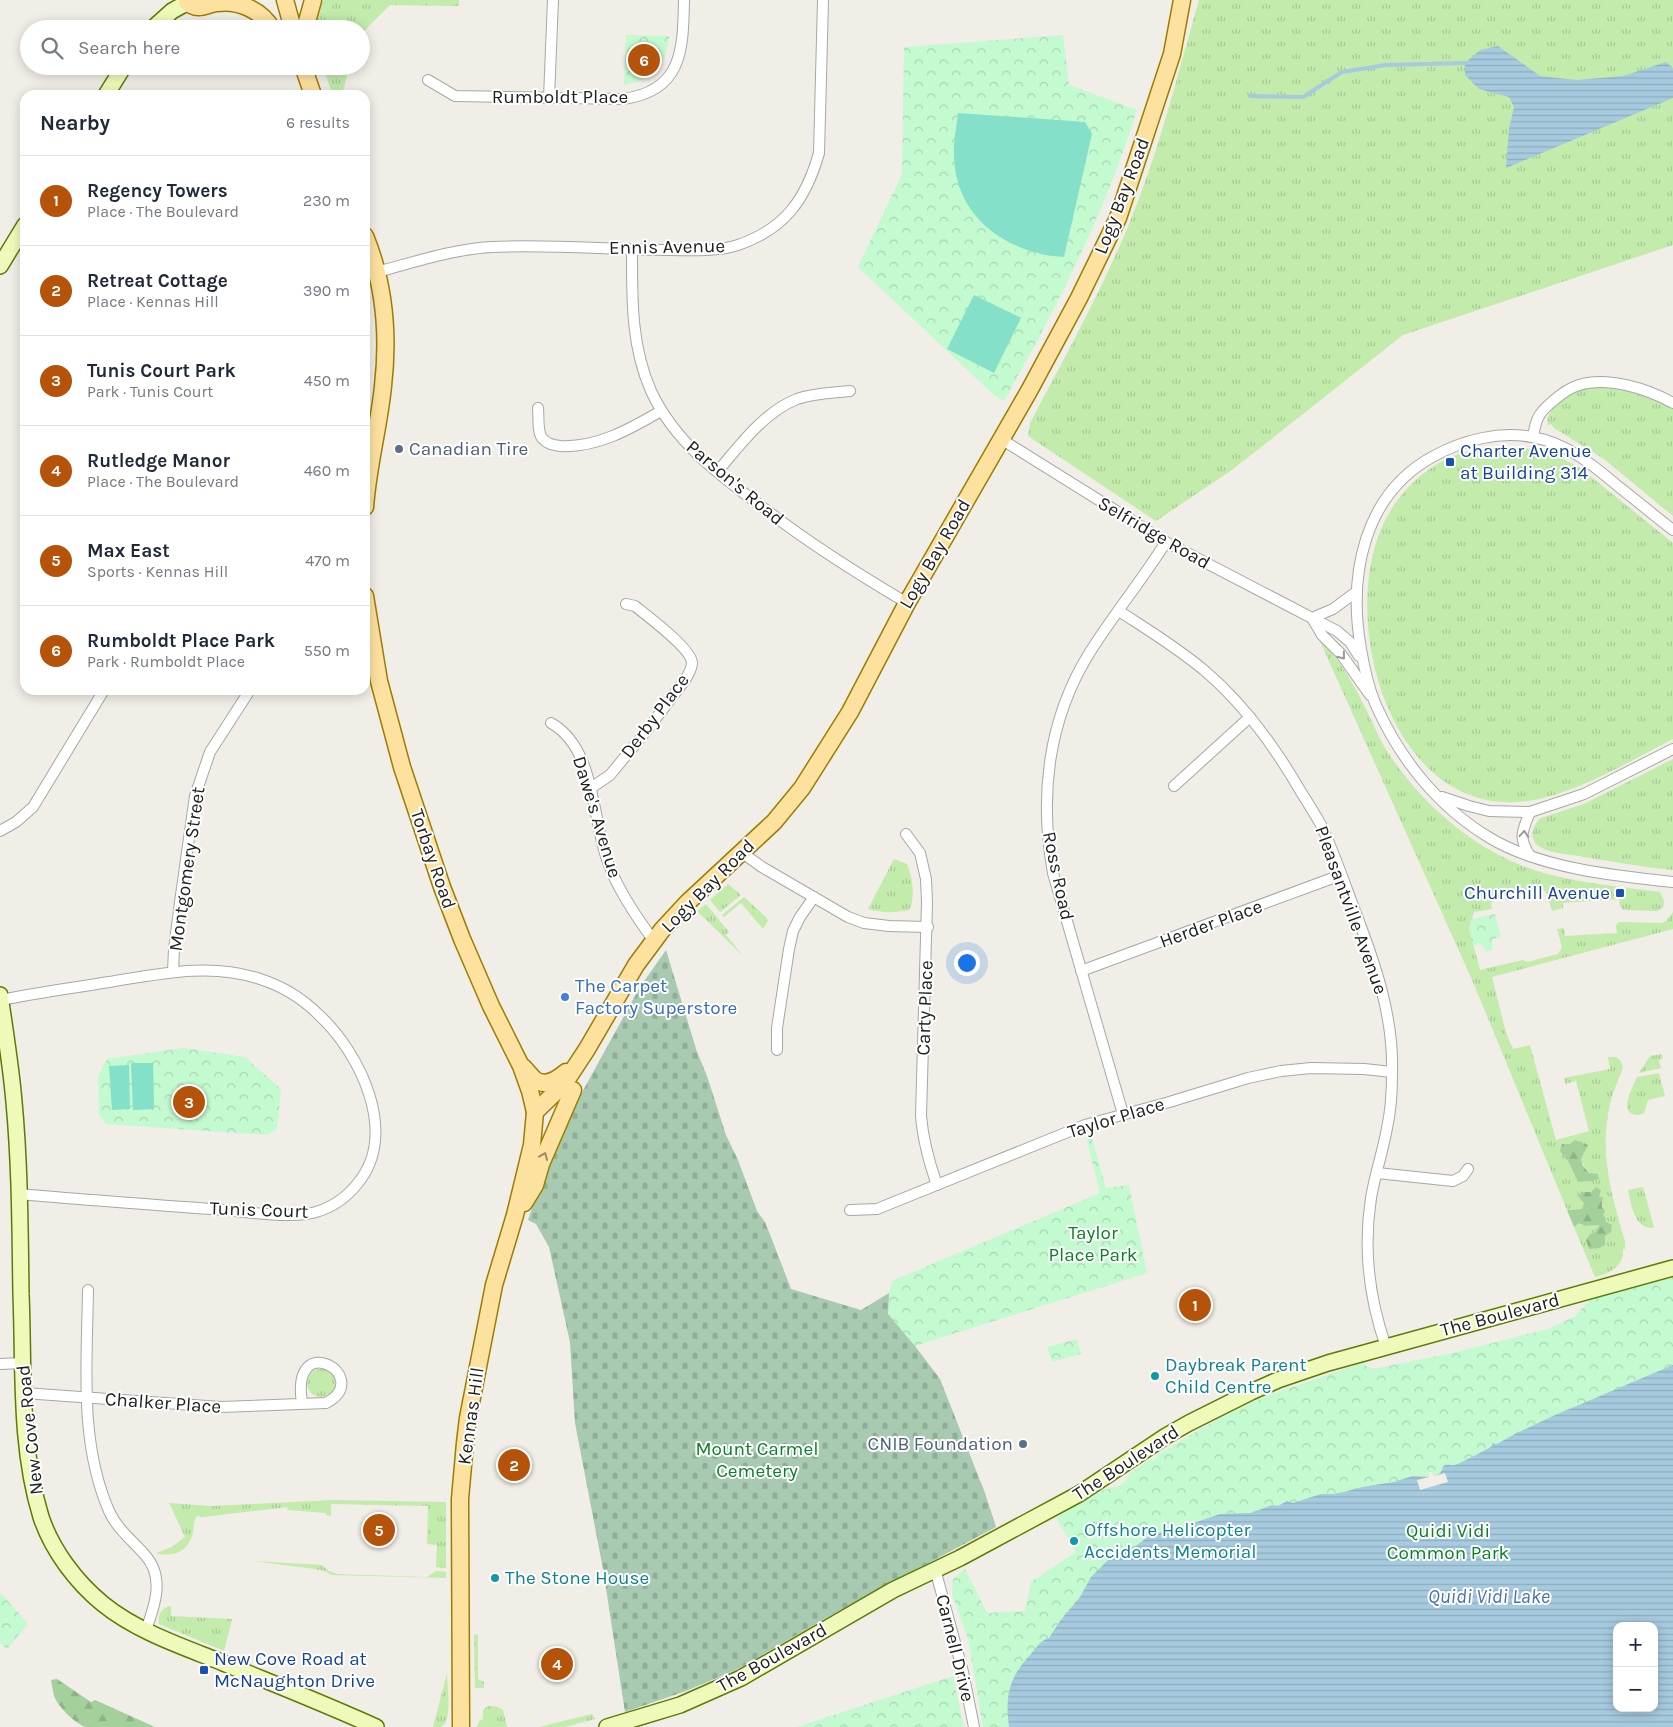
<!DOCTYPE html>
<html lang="en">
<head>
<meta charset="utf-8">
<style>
  :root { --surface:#fff; --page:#f6f6f7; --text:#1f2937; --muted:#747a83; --line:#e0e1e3; --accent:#b45309 }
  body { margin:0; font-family:Karla,sans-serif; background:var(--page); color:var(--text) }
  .controls { position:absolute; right:15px; bottom:15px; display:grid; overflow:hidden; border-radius:10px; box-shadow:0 2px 12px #0003 }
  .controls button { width:45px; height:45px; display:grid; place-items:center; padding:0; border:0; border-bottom:1px solid var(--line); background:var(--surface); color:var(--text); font:25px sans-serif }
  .you { position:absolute; left:966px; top:962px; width:18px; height:18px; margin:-12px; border:4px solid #fff; border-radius:50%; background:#1a73e8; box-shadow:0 0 0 8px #1a73e833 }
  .badge { display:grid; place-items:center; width:32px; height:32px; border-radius:50%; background:var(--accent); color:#fff; font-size:16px; font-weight:700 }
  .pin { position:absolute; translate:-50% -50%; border:2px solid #fff; box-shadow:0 1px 5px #0006 }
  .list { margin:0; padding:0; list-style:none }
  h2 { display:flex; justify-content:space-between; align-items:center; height:65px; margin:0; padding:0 20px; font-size:21px }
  h2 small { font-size:16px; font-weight:400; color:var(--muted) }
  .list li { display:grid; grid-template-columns:32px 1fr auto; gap:15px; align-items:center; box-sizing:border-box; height:90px; padding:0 20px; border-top:1px solid var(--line) }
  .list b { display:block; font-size:19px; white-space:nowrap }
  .list p { margin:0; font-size:16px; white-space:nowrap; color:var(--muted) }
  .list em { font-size:16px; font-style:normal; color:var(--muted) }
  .icon { flex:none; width:28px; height:28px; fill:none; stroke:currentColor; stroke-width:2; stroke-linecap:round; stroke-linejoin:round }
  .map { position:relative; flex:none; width:1673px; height:1727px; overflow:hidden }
  .search { position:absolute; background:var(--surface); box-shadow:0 2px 12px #0003; left:20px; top:20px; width:350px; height:55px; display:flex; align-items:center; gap:12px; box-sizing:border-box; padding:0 18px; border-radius:28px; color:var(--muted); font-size:19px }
  .panel { position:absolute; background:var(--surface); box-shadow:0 2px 12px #0003; left:20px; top:90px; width:350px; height:605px; border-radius:15px }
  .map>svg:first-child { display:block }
</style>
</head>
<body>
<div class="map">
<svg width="1673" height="1727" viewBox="0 0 1673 1727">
  <defs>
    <pattern id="grass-tufts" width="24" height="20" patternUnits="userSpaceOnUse" patternTransform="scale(1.25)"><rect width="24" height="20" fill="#c2ebac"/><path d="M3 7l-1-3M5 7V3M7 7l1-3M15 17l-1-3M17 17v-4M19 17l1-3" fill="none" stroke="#a6c994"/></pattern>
    <pattern id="forest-firs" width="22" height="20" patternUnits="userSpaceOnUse" patternTransform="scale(1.25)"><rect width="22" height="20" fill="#a3d09b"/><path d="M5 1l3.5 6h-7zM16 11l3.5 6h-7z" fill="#8cb285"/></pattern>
    <pattern id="cemetery-stones" width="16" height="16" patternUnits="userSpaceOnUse" patternTransform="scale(1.25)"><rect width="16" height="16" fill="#a7cab1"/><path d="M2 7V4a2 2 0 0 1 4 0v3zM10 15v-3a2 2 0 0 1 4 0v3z" fill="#8fad98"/></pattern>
    <pattern id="park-crowns" width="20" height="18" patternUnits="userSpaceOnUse" patternTransform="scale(1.25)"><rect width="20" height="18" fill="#c3facf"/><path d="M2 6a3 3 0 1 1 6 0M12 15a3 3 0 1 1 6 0" fill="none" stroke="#a7d6b1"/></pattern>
    <pattern id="water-rules" width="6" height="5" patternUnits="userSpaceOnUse" patternTransform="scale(1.25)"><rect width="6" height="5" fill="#a6cade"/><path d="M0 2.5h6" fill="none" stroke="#8fadbe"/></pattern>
  </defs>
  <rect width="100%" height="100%" fill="#f0eee6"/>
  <g fill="url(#grass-tufts)" fill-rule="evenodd">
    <polygon points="324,0 459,0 459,6 390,5 361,34 361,29 314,29 318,8"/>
    <path d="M1199 0H1673V245L1403 335 1232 470 1156 521 1028 436 1030 423C1064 359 1099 295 1127 229 1158 155 1177 77 1199 0Z"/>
    <polygon points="322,66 350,66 342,94 333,95"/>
    <path d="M1595 387C1621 389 1651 393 1673 409V516L1604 459 1554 428 1551 424 1548 426C1543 410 1569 393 1582 389 1586 388 1591 388 1595 387Z"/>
    <path d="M1508 447 1532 449 1546 453 1559 457 1579 467 1673 543V739C1630 761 1576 794 1528 801 1394 820 1338 626 1382 527 1395 496 1424 467 1456 455 1473 449 1491 448 1508 447Z"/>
    <path d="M1319 639 1336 654 1333 655C1347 672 1357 691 1367 711 1373 723 1378 736 1385 748 1422 807 1483 858 1551 875 1587 884 1624 887 1660 892L1664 901 1663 908 1657 911 1623 910 1620 906 1619 899 1563 903V908L1552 911 1547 894 1542 888 1537 887 1495 898 1491 904 1492 909 1474 912 1469 928 1480 970 1523 960 1527 962 1558 954 1562 947 1557 929 1564 928 1565 936 1617 933 1616 925 1619 922 1662 923 1667 920 1673 912V929L1492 977 1506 1033 1513 1049 1530 1045 1556 1140 1589 1131 1576 1081 1565 1084 1564 1078 1610 1069 1608 1057H1616L1620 1060 1623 1067C1619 1079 1613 1091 1610 1104 1599 1152 1611 1195 1625 1241V1249H1623C1624 1267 1610 1273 1595 1277L1574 1227 1579 1223 1585 1226 1599 1225 1596 1232 1590 1235 1589 1249 1606 1222 1603 1215V1198L1584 1203 1582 1209 1567 1210 1473 982ZM1579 1143 1587 1145 1581 1158C1584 1169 1589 1173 1598 1179L1593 1181 1578 1182 1568 1161Z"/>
    <path d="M1673 759V870C1641 867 1609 861 1578 856 1566 854 1550 853 1540 847 1528 840 1532 825 1541 818L1584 804Z"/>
    <path d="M894 859 907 864C912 876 916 898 909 910 895 913 882 913 868 909Z"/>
    <polygon points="728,884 741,895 720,912 710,900"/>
    <polygon points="744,897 766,917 768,921 763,929 741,903 724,917 722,915"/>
    <polygon points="706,904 729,932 726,935 743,956 697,911"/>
    <polygon points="1662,1054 1663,1059 1659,1060 1661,1068 1639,1073 1650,1056"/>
    <path d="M1659 1073 1665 1096 1648 1100 1644 1113C1640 1115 1636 1116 1632 1114 1620 1108 1634 1085 1637 1077Z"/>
    <path d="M1643 1187 1654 1227 1652 1228C1633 1227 1632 1205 1628 1190Z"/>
    <circle cx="321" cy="1383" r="14"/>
    <path d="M333 1500 446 1502V1568L436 1567 437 1545 427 1544 428 1506 331 1504V1516L326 1515V1513L287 1510 288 1507 203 1517 197 1516C193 1521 194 1526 193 1532 189 1551 174 1558 156 1553L172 1547 185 1537 169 1503 212 1506Z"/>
    <polygon points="253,1561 322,1565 329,1571 337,1574 427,1577 436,1571 446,1572 446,1578 331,1575 325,1571 315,1569"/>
    <path d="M171 1606V1616L232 1619 224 1651 159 1624C157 1615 162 1607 171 1606Z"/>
    <polygon points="478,1634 478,1679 484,1682 484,1688 475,1688 474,1635"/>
    <path d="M447 1673C447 1684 453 1723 441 1727 439 1727 436 1727 433 1727Z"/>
    <polygon points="488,1706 498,1707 503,1710 507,1727 477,1727 479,1721 483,1719 483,1710"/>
    <polygon points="592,1714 595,1719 565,1727 539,1727"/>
  </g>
  <g fill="url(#forest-firs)">
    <polygon points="1575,1140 1588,1145 1581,1159 1583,1166 1589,1173 1598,1174 1599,1179 1593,1181 1578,1182 1568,1161 1560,1151 1562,1144 1570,1144"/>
    <polygon points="1596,1187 1601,1190 1599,1197 1603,1197 1602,1207 1605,1211 1603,1215 1605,1217 1606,1222 1612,1225 1611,1232 1605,1236 1605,1245 1599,1248 1589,1249 1586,1240 1590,1234 1596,1232 1599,1225 1585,1226 1579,1223 1574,1227 1567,1210 1582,1209 1584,1203 1578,1196 1582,1192 1591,1192"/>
    <path d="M57 1679 91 1702 95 1700 155 1727H85C74 1722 59 1708 54 1696 53 1691 52 1685 51 1680Z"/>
  </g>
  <polygon fill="url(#cemetery-stones)" points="666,950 697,1052 707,1076 726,1135 738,1160 757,1211 765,1222 771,1237 791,1289 861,1310 889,1293 889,1314 915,1346 940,1379 985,1493 996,1527 833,1614 738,1669 686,1691 625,1712 603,1569 575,1423 570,1342 549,1247 536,1224 528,1220 553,1145 640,987"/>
  <g fill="url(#park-crowns)" fill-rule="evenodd">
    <path d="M626 35 669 36C668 62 651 81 624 85Z"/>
    <path d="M1063 35 1069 85 1137 110C1104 215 1058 305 1004 401L995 396 858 267 902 174 904 47Z"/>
    <polygon points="1495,914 1501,937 1493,939 1492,950 1486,951 1481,944 1473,945 1469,928 1472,919"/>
    <polygon points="183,1048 245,1057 281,1089 277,1129 267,1135 106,1124 99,1114 98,1076 107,1059"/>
    <polygon points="1091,1135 1106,1188 1129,1185 1147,1273 915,1346 888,1314 889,1293 892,1281 1100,1193 1086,1137"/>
    <path d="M1673 1277V1727H983L968 1638 952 1594 953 1579 965 1569 987 1613 1025 1611 1031 1582 1076 1552 1056 1518 1100 1491 1121 1485 1128 1478 1130 1473 1150 1459 1151 1461 1157 1458V1455L1218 1419 1266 1396 1362 1363 1364 1362 1366 1366 1373 1369 1457 1352 1548 1329 1574 1317 1588 1302 1596 1297ZM1617 1626H1654V1708H1617Z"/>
    <polygon points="1077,1339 1081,1354 1052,1362 1047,1347"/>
    <polygon points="0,1592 28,1624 7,1649 0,1643"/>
    <polygon points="953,1676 964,1727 797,1727"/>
  </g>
  <g fill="#84e0c9">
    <path d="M958 113 1085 122 1092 134 1064 257C1056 256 1046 256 1038 253 984 239 951 201 954 144 955 134 957 123 958 113Z"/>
    <polygon points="974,295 1021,318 994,373 947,349"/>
    <polygon points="131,1063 153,1063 154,1109 133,1110"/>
    <polygon points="129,1065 130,1109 112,1110 109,1066"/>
  </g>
  <g fill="url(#water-rules)" fill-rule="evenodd">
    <polygon points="1498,46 1540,76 1576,80 1623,76 1666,62 1673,68 1673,98 1506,168 1509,129 1514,107 1509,97 1479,89 1465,75 1465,63 1480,50"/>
    <path d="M1673 1365V1727H1009C1005 1695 1009 1677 1031 1654 1037 1647 1040 1641 1049 1638L1060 1621 1080 1597 1091 1577 1111 1557 1124 1549 1136 1546 1149 1536 1171 1529 1173 1530 1220 1514 1251 1513 1272 1505 1278 1506 1287 1501 1293 1503 1321 1494H1334L1344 1492 1362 1487 1394 1482 1412 1476 1429 1477 1428 1472 1432 1471 1434 1476C1440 1474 1442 1472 1443 1466 1448 1463 1450 1466 1455 1465 1459 1464 1488 1449 1492 1446V1443L1497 1444 1513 1435 1553 1416ZM1617 1626H1654V1708H1617Z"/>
  </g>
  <polygon fill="#f0eee6" points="1432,1471 1434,1476 1445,1473 1448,1482 1420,1490 1417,1480 1429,1477 1428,1472"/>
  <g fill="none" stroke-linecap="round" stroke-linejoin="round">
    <polyline stroke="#a6cade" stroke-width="4" points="1250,96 1303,97 1342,72 1386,65 1465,63"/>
    <g stroke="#a7a7a7" stroke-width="12">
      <g id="street">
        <path d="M428 80 455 96 623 99C683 91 683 49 684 0"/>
        <polyline points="549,98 553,0"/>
        <path d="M632 250C632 298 631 346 651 391 675 443 721 476 765 509 810 544 858 574 907 603"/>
        <path d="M377 272C415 262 453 249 492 247 551 244 611 250 670 250 691 250 717 252 738 245 785 229 806 199 819 153L823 0"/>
        <path d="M538 408C539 416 537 431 542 438 547 444 553 445 560 446 597 448 630 429 661 411"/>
        <path d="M1533 437C1534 431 1535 424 1538 418 1541 411 1547 406 1553 401 1561 394 1569 388 1579 385 1608 376 1648 389 1673 403"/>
        <polyline points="1001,439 1166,542 1337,631 1350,642 1359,656"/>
        <path d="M718 471C740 445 764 412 797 399 814 393 833 393 850 391"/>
        <path d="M1673 530C1655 516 1637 501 1619 487 1593 465 1567 443 1532 437 1499 431 1463 440 1434 456 1363 494 1348 576 1361 649 1364 667 1368 686 1375 703 1399 758 1438 807 1490 838 1540 868 1615 876 1673 882"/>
        <path d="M1119 611C1148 630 1178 648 1205 671 1245 705 1275 747 1301 792 1308 803 1315 814 1321 825 1334 852 1344 882 1355 911 1375 963 1394 1017 1392 1074 1392 1092 1391 1110 1387 1128 1383 1151 1375 1174 1371 1198 1363 1249 1369 1298 1386 1347"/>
        <polyline points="1312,618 1322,635 1341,654 1370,695"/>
        <polyline points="1312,618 1333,609 1356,592"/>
        <path d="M551 723C597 749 591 821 609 865 619 892 637 918 654 941"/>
        <polyline points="1174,786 1250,717"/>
        <path d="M591 788 610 775 647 730 685 680C688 675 692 669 692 663 692 649 646 615 635 606L626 604"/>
        <polyline points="1442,797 1469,806 1489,811 1530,812 1584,794 1673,749"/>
        <path d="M1530 812C1522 832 1518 837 1530 856"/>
        <polyline points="0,831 16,822 33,807 104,690"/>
        <path d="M906 834 920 853 926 879 927 902 921 1116C923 1141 929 1162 937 1185"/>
        <polyline points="741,852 762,867 848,917 864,923 889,926 928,927"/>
        <polyline points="1081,971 1341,875"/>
        <polyline points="173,972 174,949 180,902 195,796 210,752 250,690"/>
        <path d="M1 1000C36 993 73 988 109 982 158 974 211 962 260 979 282 986 303 999 319 1015 360 1053 399 1133 358 1183 347 1197 333 1207 316 1212 293 1219 249 1212 224 1210 156 1205 87 1200 19 1194"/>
        <polyline points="777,1050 777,1028 789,949 793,931 800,917 814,897"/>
        <path d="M1123 1114 1053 873C1039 796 1048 719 1090 652 1114 614 1142 580 1166 542"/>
        <polyline points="1377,1173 1453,1181 1463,1176 1468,1169"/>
        <polyline points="850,1210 877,1209 1085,1125 1166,1103 1248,1078 1281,1071 1311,1068 1364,1069 1392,1072"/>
        <path d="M88 1290C87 1364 79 1442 109 1511 117 1529 132 1540 145 1555 165 1577 155 1605 146 1630"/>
        <polyline points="0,1364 23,1363"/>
        <path d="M24 1393 221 1407 326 1403C375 1377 290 1327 302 1403"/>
        <polyline points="935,1569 963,1672 974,1727"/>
      </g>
    </g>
    <g stroke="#5e7a04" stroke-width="18">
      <g id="secondary">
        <polyline points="152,29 172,11 192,0"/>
        <polyline points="106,95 124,66"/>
        <polyline points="0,266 25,225"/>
        <path d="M0 995C5 1031 11 1066 14 1102 20 1166 20 1230 21 1294 24 1368 19 1446 41 1517 52 1550 76 1582 103 1604 135 1630 178 1645 216 1660 269 1682 323 1703 376 1727"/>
        <polyline points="607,1727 680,1705 741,1678 893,1590 960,1558 1079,1494 1166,1436 1189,1423 1251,1392 1278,1380 1328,1363 1673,1268"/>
      </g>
    </g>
    <g stroke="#9c7d00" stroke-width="19">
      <g id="primary">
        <path d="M187 0V2C189 4 194 7 198 7 203 8 211 3 217 3 238 0 262 10 272 29"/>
        <polyline points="285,0 293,29"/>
        <polyline points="305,29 313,0"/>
        <polyline points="303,66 313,95"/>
        <path d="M365 236C385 285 389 334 383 386 379 426 368 466 365 507"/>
        <polyline points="365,596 379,681 402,767 442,887 462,939 491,1006 521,1066 530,1091 535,1112 532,1145 515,1215 494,1285 468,1418 465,1443 460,1499 461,1727"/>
        <path d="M523 1067C527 1071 530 1075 534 1079 545 1088 558 1079 566 1072"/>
        <polyline points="535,1112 564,1084 587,1049 636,965 662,930 688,902 774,822 802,788 850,712 907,603 1029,391 1079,298 1118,218 1172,54 1182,0"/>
        <polyline points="524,1203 535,1185 541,1164 573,1090"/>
      </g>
    </g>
    <use href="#street" stroke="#fff" stroke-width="10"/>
    <use href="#secondary" stroke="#effaba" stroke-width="15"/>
    <use href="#primary" stroke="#fde19f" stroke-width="16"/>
  </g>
  <defs><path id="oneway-chevron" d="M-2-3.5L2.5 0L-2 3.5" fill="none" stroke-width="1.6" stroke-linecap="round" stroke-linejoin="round" transform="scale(1.25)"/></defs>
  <g stroke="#9b9b9b">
    <use href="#oneway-chevron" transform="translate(1342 656) rotate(51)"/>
    <use href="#oneway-chevron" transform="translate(1524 834) rotate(-85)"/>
  </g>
  <use stroke="#9a8a66" href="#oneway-chevron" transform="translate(544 1156) rotate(-67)"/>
  <g fill="#5c6f8a" stroke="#fff" stroke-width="2">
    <circle cx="399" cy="449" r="5"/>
    <circle cx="1023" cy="1444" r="5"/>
  </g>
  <g fill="#1a4fb4" stroke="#fff" stroke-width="2">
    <rect x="1445" y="457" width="10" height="10" rx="2.5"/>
    <rect x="1615" y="888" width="10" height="10" rx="2.5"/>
    <rect x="199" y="1665" width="10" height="10" rx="2.5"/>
  </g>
  <circle fill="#3f7fe0" stroke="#fff" stroke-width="2" cx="565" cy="997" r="5"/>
  <g fill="#0f9aa8" stroke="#fff" stroke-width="2">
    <circle cx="1155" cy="1376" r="5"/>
    <circle cx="1074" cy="1541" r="5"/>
    <circle cx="495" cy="1578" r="5"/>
  </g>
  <g text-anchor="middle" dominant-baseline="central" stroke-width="4" stroke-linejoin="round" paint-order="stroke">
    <g font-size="19" fill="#202020" stroke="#fff">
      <text x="560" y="97">Rumboldt Place</text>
      <text transform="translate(1122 196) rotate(-69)">Logy Bay Road</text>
      <text transform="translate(667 247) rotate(-1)">Ennis Avenue</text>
      <text transform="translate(735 483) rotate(40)">Parson's Road</text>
      <text transform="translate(1154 533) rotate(30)">Selfridge Road</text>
      <text transform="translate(935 554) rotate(-60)">Logy Bay Road</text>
      <text transform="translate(655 716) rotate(-53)">Derby Place</text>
      <text transform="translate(597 817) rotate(73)">Dawe's Avenue</text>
      <text transform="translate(433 859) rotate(71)">Torbay Road</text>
      <text transform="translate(187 869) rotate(-82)">Montgomery Street</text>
      <text transform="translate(1058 876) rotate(78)">Ross Road</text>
      <text transform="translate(708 886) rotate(-45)">Logy Bay Road</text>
      <text transform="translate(1351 910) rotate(70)">Pleasantville Avenue</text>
      <text transform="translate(1211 924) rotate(-20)">Herder Place</text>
      <text transform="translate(925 1008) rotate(-88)">Carty Place</text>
      <text transform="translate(1116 1118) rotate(-17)">Taylor Place</text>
      <text transform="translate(259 1210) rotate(2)">Tunis Court</text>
      <text transform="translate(1500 1315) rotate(-15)">The Boulevard</text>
      <text transform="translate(163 1403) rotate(4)">Chalker Place</text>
      <text transform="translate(471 1416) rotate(-82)">Kennas Hill</text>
      <text transform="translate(30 1430) rotate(-96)">New Cove Road</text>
      <text transform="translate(1126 1463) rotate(-33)">The Boulevard</text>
      <text transform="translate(955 1648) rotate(76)">Carnell Drive</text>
      <text transform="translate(772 1658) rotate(-29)">The Boulevard</text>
    </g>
    <g font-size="19" fill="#4e5e75" stroke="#fff" text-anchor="start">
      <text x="409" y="449">Canadian Tire</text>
      <text x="1013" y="1444" text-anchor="end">CNIB Foundation</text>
    </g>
    <g font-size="19" fill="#164399" stroke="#fff" text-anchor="start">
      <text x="1460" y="451">Charter Avenue<tspan x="1460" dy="22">at Building 314</tspan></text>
      <text x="1610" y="893" text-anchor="end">Churchill Avenue</text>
      <text x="214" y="1659">New Cove Road at<tspan x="214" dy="22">McNaughton Drive</tspan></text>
    </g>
    <g font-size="19" fill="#366cbe" stroke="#fff" text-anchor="start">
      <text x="575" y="986">The Carpet<tspan x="575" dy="22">Factory Superstore</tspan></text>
    </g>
    <g font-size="19" fill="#0a8124" stroke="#fff">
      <text x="1093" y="1233">Taylor<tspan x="1093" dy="22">Place Park</tspan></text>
      <text x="757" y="1449">Mount Carmel<tspan x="757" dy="22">Cemetery</tspan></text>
      <text x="1448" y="1531">Quidi Vidi<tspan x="1448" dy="22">Common Park</tspan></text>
    </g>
    <g font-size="19" fill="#0d838f" stroke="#fff" text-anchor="start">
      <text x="1165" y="1365">Daybreak Parent<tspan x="1165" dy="22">Child Centre</tspan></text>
      <text x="1084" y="1530">Offshore Helicopter<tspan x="1084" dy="22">Accidents Memorial</tspan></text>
      <text x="505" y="1578">The Stone House</text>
    </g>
    <g font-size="20" font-style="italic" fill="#4a70b1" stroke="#fff">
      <text x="1489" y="1596">Quidi Vidi Lake</text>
    </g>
  </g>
</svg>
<div class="controls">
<button>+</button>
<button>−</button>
</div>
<div class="you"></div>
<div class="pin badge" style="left:1195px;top:1305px">1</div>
<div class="pin badge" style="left:514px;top:1465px">2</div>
<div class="pin badge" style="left:189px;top:1102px">3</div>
<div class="pin badge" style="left:557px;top:1664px">4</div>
<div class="pin badge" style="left:379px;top:1530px">5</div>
<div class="pin badge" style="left:644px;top:60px">6</div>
<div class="search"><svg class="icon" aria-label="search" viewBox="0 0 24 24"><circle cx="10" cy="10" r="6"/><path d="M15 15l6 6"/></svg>Search here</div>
<section class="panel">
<h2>Nearby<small>6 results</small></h2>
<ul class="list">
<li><span class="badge">1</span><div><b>Regency Towers</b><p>Place · The Boulevard</p></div><em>230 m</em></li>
<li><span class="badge">2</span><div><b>Retreat Cottage</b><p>Place · Kennas Hill</p></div><em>390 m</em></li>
<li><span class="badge">3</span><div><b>Tunis Court Park</b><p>Park · Tunis Court</p></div><em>450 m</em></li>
<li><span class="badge">4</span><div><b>Rutledge Manor</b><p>Place · The Boulevard</p></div><em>460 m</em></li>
<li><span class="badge">5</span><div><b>Max East</b><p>Sports · Kennas Hill</p></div><em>470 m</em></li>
<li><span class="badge">6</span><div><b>Rumboldt Place Park</b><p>Park · Rumboldt Place</p></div><em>550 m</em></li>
</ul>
</section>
</div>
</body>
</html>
